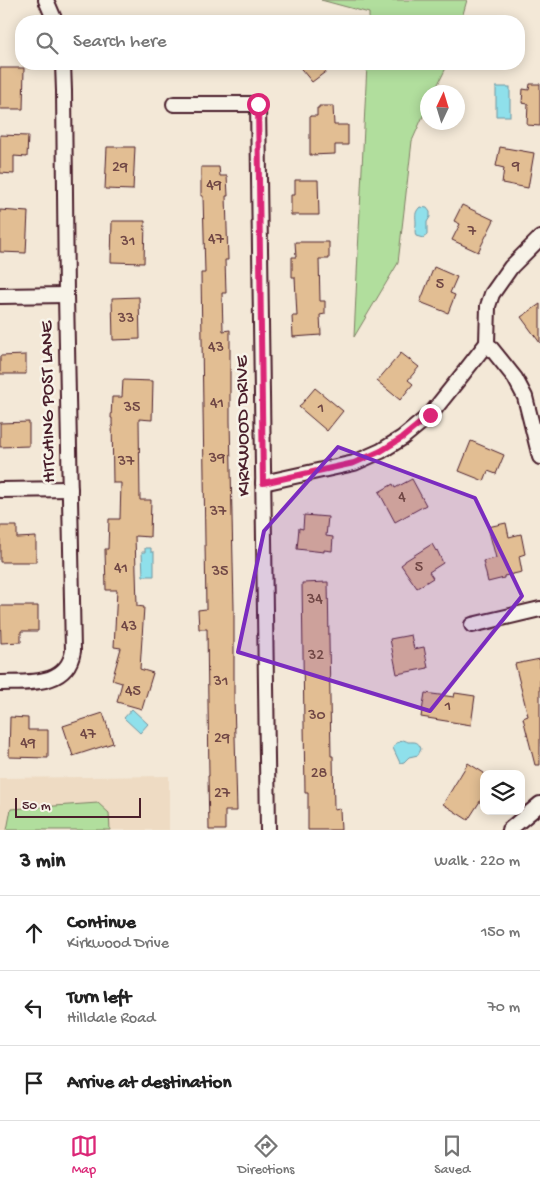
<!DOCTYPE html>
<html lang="en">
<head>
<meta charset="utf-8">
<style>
  :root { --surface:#fff; --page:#f2f2f2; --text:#222; --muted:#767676; --line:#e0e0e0; --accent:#db2777 }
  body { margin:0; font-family:"Gochi Hand",sans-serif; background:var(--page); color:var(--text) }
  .controls { position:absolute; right:15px; bottom:15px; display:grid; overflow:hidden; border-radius:10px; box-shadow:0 2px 12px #0003 }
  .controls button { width:45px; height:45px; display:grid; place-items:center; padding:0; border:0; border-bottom:1px solid var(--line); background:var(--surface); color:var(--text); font:25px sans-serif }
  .compass { position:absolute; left:420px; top:85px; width:45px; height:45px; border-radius:50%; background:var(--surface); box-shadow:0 2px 12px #0003; rotate:4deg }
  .scale { position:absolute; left:15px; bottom:12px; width:126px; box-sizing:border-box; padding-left:5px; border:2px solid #4a1f2b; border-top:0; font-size:14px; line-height:18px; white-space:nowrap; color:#4a1f2b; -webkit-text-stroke:4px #f7f3e8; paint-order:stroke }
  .stop { position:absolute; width:15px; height:15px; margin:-11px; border:4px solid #db2777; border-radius:50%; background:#fff }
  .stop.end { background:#db2777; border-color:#fff; box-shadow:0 1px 5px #0008 }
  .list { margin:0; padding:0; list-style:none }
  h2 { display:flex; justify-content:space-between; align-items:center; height:65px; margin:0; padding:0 20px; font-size:21px }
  h2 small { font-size:16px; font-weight:400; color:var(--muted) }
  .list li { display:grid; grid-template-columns:32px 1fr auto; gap:15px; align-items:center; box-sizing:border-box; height:75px; padding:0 20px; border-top:1px solid var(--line) }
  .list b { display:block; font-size:19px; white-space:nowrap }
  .list p { margin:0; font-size:16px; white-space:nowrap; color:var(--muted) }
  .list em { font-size:16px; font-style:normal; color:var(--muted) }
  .icon { flex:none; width:28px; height:28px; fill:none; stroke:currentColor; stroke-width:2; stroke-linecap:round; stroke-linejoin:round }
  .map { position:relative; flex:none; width:540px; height:830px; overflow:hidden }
  .search { position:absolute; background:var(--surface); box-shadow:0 2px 12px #0003; left:15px; right:15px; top:15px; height:55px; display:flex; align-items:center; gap:12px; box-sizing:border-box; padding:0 18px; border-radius:20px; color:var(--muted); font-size:19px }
  .sheet { height:290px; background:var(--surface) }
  nav { display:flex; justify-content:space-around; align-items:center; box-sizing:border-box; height:70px; border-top:1px solid var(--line); background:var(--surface); font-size:14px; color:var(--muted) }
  nav a { display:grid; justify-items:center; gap:2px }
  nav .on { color:var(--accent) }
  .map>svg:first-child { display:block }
</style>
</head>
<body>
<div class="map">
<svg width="540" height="830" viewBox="0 0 540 830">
  <rect width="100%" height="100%" fill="#f3e8d7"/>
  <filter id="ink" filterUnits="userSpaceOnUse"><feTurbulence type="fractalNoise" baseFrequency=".02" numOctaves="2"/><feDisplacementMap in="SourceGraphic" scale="10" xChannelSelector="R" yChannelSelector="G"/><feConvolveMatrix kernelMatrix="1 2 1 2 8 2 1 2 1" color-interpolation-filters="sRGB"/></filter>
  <g filter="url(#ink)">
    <polygon fill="#eedbc3" points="169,776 169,830 0,830 0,778"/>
    <g fill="#b1de9d" stroke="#7e7e64">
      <polygon points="321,0 467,0 461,21 369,21 369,13"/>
      <polygon points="367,64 448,64 434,92 428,92 427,107 412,141 398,263 354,337"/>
      <polygon points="98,803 109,813 110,830 7,830 11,809"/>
    </g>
    <g fill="#8fe0eb" stroke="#73939e">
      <rect x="496" y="87" width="14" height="29"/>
      <path d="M420 207 427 208 430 212V217L427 222V235L423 238 416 236C414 230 416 229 416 223 416 216 414 213 420 207Z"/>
      <polygon points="145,548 151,548 151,552 154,552 154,576 143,576 142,552 145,552"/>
      <polygon points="132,709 148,724 140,733 124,718"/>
      <path d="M402 740C404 740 406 741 408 742 416 742 418 741 421 749L418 755 409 757 404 762 400 763 393 748 396 743 400 742Z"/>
    </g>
    <g fill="#e2be93" stroke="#4a1f2b">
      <polygon points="297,64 336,64 312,82"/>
      <polygon points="0,68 24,68 23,109 0,109"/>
      <polygon points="530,84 540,84 540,126 527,125 528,104 522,103 523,89 529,90"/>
      <polygon points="319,106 333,106 334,125 348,125 348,145 335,145 335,154 310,155 310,116 317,116 317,108 319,108"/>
      <polygon points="0,135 28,136 27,157 14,156 14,174 0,173"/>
      <polygon points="107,147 135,147 133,190 105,189"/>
      <polygon points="500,147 534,153 528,188 502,183 504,168 496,166"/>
      <polygon points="201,167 219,167 220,176 227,176 228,196 226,196 228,260 225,260 226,293 222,293 223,331 230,330 230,421 234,609 234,699 237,811 225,811 225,830 209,830 208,776 209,776 207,629 199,629 198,610 206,609 201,273 205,273 203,196 201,196"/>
      <polygon points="295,180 318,180 319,215 291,215 291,195 295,195"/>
      <polygon points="462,205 494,220 478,252 452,240 460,224 454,221"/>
      <polygon points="0,210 28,212 26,253 0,252"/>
      <polygon points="112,221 145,221 144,263 111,262"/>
      <polygon points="295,242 329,242 329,259 319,259 320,301 325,301 325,314 320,315 321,335 293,337 292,316 297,316 295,277 292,277 292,257 296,257"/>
      <polygon points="434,267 457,277 450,293 455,295 448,313 420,302"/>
      <polygon points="139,297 140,339 113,340 112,298"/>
      <polygon points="540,304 540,343 521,317"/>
      <polygon points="401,353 419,367 408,380 413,384 400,400 377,381"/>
      <polygon points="26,355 26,374 0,374 0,356"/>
      <polygon points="123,380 153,381 152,420 139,419 140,500 151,500 150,537 135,536 137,606 144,607 140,669 153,673 142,709 117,702 122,683 112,680 121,648 114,647 117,590 106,590 105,549 108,549 109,519 120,519 121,483 113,483 112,418 111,418 112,397 122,397"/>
      <polygon points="315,388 343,411 327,431 299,407"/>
      <polygon points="29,422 29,446 0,447 0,423"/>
      <polygon points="471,441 504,455 496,474 488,471 484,481 459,471"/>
      <polygon points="412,479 426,505 395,522 379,492 393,484 395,488"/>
      <polygon points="304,515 328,517 326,536 333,537 332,551 324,550 324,552 297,549 299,528 303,529"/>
      <polygon points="506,523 509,537 521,534 525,554 519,556 522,572 504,576 504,578 488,582 483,561 496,558 488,527"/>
      <polygon points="0,526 17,526 17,538 36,537 36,562 0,562"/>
      <polygon points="432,544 436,551 437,550 443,563 429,572 433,578 417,588 401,565 405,562 405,561"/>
      <polygon points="328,582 331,756 333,756 334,810 340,809 341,830 308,830 308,793 305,793 302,583"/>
      <polygon points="0,606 38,606 38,631 21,631 21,642 1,643"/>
      <polygon points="411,635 414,649 424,647 428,668 397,674 390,639"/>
      <polygon points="540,659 540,765 535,765 523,718 528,716 515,664"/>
      <polygon points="425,693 454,697 455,693 475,696 471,725 421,717"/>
      <polygon points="103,713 113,743 73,756 63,726"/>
      <polygon points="10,717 28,718 28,730 48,730 48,758 9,757"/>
      <polygon points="468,763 484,773 484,795 468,820 443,804"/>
    </g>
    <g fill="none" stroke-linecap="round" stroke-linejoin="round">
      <g stroke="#4a1f2b" stroke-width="18">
        <g id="minor">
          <polyline points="46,0 55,21"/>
          <polyline points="174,104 258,104 268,830"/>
          <polyline points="0,296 66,295"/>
          <polyline points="487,343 515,378 525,397 540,457"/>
          <polyline points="263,483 354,463 381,451 402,438 430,415 462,375 487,343 488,306 492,294 511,267 540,238"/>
          <polyline points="0,490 70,489"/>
          <polyline points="472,625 540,609"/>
          <path d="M0 683C28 682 67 687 73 651L66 295 64 91 63 64"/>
          <polyline points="509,830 540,804"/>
        </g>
      </g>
      <use href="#minor" stroke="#f7f3e8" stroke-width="14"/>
    </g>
  </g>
  <g fill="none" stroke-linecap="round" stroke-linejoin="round" filter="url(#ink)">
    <polyline stroke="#db2777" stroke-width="6" points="258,104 263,483 354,463 381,451 402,438 430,415"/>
  </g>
  <path fill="#7b2cbf" fill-opacity="0.2" stroke="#7b2cbf" stroke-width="4" stroke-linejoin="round" d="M338 447 475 498 522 596 430 711 238 652 264 531Z"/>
  <g text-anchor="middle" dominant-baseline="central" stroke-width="5" stroke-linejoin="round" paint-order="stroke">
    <g font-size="16" fill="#704745">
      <text x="516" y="167">9</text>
      <text x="120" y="168">29</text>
      <text x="214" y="186">49</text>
      <text x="472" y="232">7</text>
      <text x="216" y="240">47</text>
      <text x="128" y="242">31</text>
      <text x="440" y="285">5</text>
      <text x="126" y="319">33</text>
      <text x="216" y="348">43</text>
      <text x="217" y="404">41</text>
      <text x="132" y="408">35</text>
      <text x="321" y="409">1</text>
      <text x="217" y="459">39</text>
      <text x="126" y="462">37</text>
      <text x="402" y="498">4</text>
      <text x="218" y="512">37</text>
      <text x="419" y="568">5</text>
      <text x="121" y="569">41</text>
      <text x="220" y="572">35</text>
      <text x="315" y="600">34</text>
      <text x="129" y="627">43</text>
      <text x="316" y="656">32</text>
      <text x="221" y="682">31</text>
      <text x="133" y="692">45</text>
      <text x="448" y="707">1</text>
      <text x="317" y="716">30</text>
      <text x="88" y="735">47</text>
      <text x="222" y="739">29</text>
      <text x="28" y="744">49</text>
      <text x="319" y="774">28</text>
      <text x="222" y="794">27</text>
    </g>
    <g font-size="19" fill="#4a1f2b" stroke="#f7f3e8">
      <text transform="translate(49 402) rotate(-91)">HITCHING POST LANE</text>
      <text transform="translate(244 426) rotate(-91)">KIRKWOOD DRIVE</text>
    </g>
  </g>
</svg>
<div class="controls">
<button><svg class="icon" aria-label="layers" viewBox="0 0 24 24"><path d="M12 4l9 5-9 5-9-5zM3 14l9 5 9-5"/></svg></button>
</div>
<svg class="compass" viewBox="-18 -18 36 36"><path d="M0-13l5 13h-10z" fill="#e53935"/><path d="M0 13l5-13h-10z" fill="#767676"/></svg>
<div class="scale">50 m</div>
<div class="stop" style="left:258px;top:104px"></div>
<div class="stop end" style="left:430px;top:415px"></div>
<div class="search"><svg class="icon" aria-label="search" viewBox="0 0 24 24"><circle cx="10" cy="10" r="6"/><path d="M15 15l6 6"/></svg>Search here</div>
</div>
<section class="sheet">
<h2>3 min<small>Walk · 220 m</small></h2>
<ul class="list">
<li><svg class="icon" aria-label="ahead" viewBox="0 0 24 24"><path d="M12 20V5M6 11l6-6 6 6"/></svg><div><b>Continue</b><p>Kirkwood Drive</p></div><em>150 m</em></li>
<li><svg class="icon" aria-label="left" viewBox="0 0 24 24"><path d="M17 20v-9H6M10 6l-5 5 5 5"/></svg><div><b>Turn left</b><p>Hilldale Road</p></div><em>70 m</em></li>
<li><svg class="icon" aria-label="arrive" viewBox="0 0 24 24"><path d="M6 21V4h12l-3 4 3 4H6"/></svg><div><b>Arrive at destination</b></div></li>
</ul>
</section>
<nav>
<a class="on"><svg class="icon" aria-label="map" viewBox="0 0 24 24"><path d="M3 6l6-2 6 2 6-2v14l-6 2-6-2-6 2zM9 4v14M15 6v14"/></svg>Map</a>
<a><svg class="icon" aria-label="directions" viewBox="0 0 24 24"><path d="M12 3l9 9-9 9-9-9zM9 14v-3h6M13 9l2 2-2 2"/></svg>Directions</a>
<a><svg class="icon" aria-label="saved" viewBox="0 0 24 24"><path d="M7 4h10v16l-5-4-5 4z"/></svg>Saved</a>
</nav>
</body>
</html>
